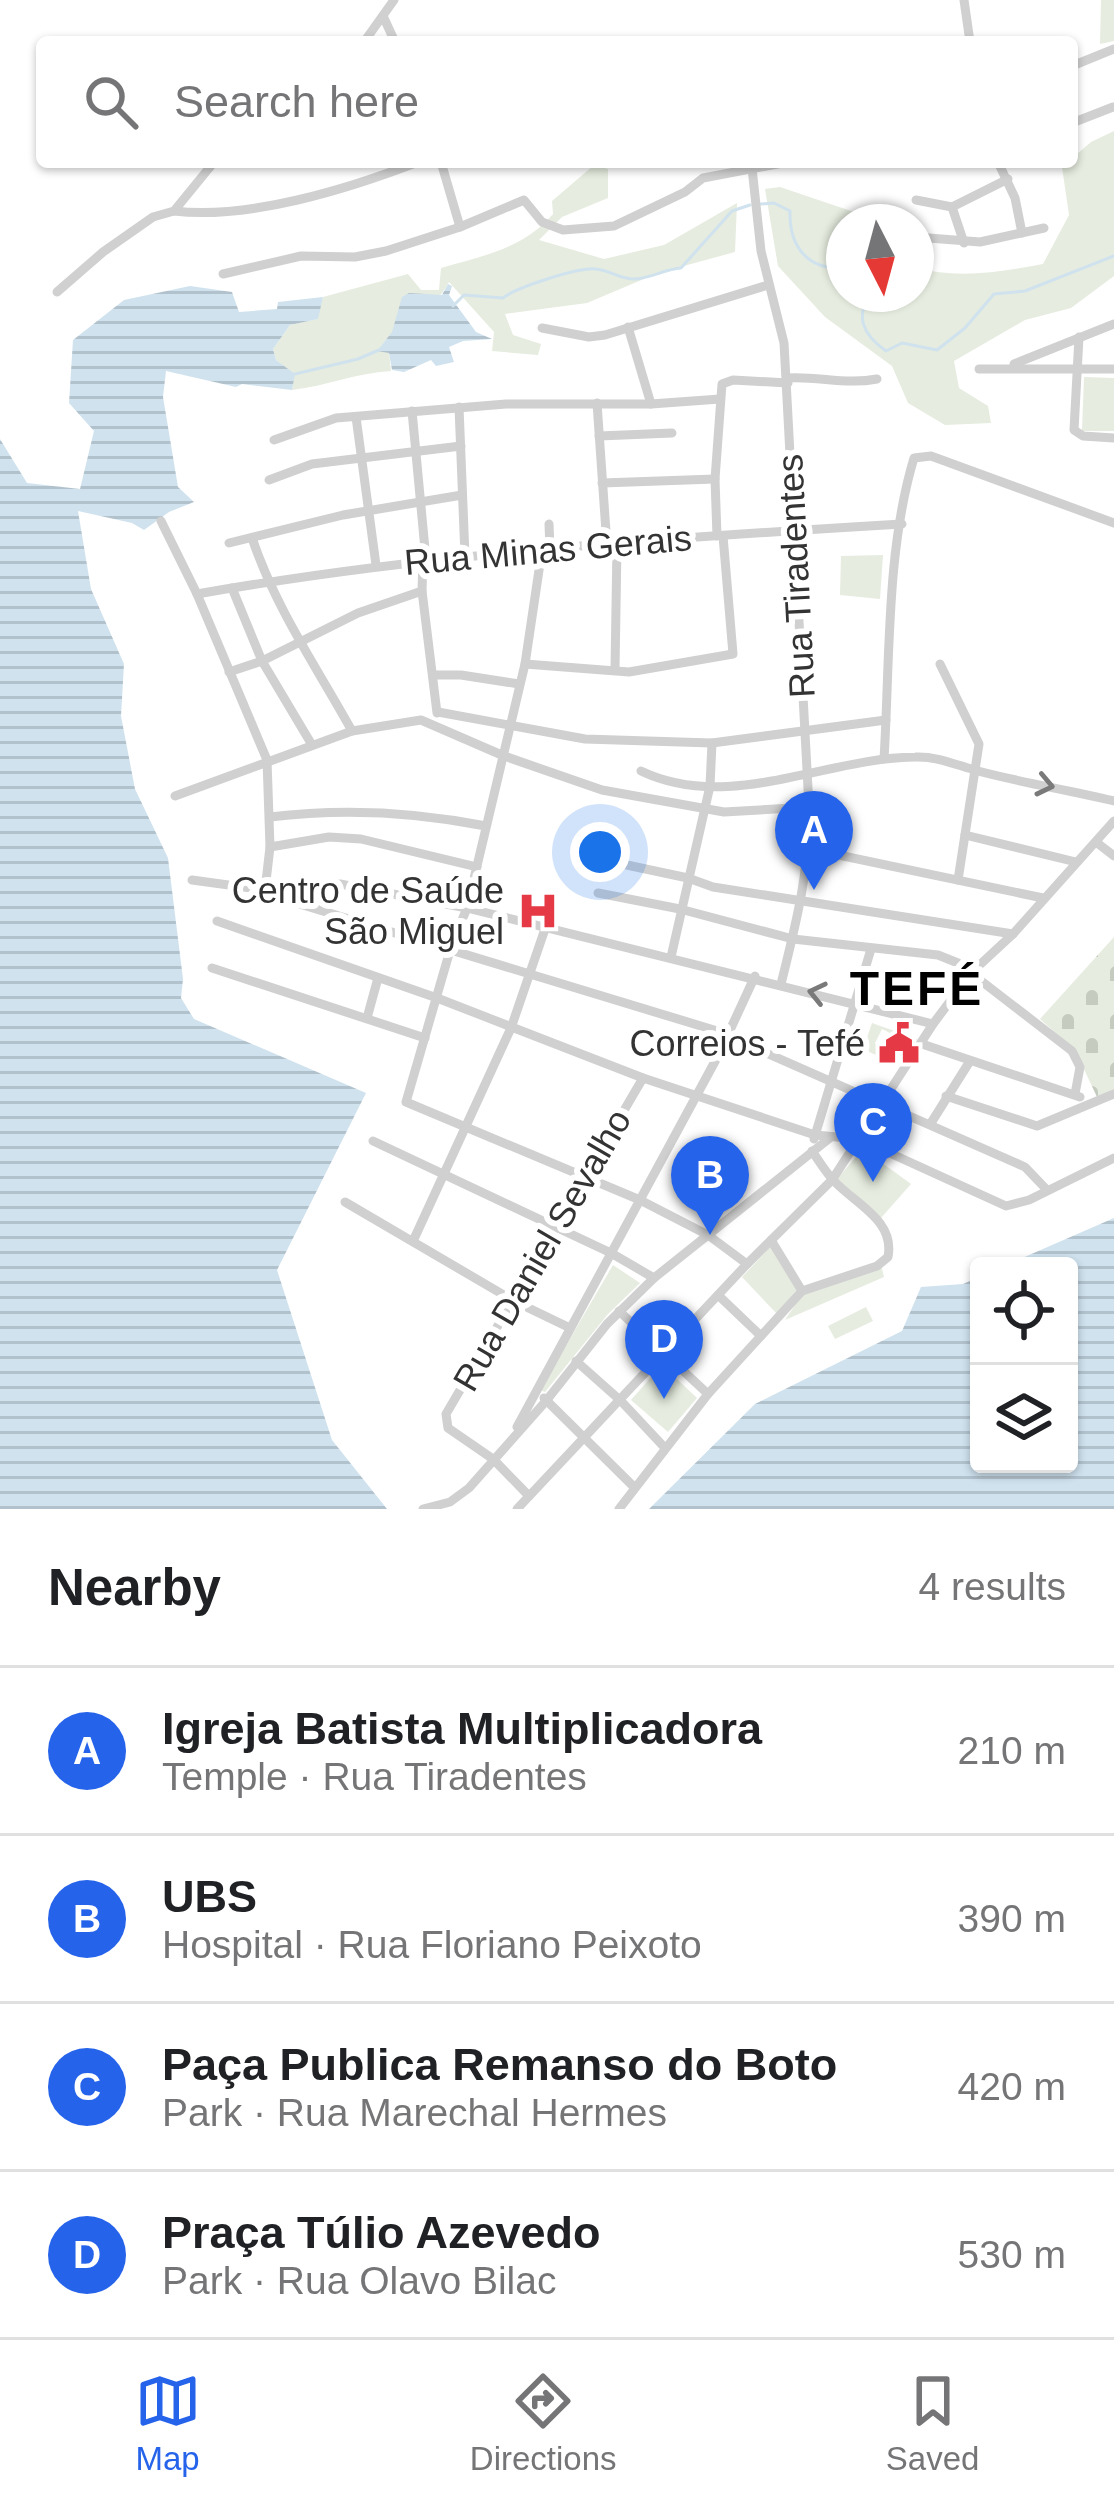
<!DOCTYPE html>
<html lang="en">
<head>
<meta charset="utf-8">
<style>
  :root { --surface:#fff; --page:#f2f2f2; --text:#202124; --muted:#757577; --line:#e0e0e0; --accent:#2563eb }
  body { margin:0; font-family:Arial,sans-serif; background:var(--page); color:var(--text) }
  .controls { position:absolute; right:36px; bottom:36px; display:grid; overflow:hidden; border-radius:12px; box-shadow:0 3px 9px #0004 }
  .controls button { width:108px; height:108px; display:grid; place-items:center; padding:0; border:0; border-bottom:3px solid var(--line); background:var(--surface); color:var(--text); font:60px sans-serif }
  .compass { position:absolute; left:826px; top:204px; width:108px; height:108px; border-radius:50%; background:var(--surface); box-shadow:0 3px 9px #0004; rotate:174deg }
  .you { position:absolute; left:600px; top:852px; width:42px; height:42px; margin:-30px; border:9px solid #fff; border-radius:50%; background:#1a73e8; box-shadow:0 0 0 18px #1a73e833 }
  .badge { display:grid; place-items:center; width:78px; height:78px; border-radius:50%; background:var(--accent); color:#fff; font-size:39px; font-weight:700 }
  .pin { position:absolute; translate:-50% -99px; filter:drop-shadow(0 3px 6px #0008) }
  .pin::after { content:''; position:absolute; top:63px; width:42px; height:36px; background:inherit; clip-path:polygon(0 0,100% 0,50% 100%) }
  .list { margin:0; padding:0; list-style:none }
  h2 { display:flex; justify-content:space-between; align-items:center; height:156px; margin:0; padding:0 48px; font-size:51px }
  h2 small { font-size:39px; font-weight:400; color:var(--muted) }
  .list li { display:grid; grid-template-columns:78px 1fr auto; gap:36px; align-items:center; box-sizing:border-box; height:168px; padding:0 48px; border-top:3px solid var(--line) }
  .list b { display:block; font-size:45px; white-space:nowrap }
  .list p { margin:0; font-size:39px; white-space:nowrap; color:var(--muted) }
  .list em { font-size:39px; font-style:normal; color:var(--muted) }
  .icon { flex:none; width:66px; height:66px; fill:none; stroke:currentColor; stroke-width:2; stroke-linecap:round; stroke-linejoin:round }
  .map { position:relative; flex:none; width:1114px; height:1509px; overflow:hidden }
  .search { position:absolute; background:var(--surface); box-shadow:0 3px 9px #0004; left:36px; right:36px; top:36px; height:132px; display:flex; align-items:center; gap:30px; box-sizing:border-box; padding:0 42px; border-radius:12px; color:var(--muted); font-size:45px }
  .sheet { height:828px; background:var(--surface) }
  nav { display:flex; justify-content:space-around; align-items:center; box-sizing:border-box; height:168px; border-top:3px solid var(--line); background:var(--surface); font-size:33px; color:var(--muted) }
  nav a { display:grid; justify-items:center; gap:6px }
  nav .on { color:var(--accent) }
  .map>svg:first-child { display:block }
</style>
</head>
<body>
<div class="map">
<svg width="1114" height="1509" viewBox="0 0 1114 1509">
  <defs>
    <pattern id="cemetery-stones" width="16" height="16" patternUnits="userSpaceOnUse" patternTransform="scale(3)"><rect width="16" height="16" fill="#e6ecdf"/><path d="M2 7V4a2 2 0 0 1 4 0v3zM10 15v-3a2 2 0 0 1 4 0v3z" fill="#c6cbc0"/></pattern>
    <pattern id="water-rules" width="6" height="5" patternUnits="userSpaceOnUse" patternTransform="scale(3)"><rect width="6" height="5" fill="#cfe2ee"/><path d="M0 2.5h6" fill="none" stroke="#b2c2cd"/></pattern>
  </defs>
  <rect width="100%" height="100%" fill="#fff"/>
  <g fill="#e6ecdf">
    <polygon points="1101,0 1114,0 1114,41 1100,44"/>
    <path d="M1114 131V276L1071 308 1025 320 954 361 959 388 988 406 991 423 945 425 908 403 892 366 825 317 778 266 765 189 780 187 854 212 862 222H844V294H916V268C957 279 1002 272 1043 264L1069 215 1062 167 1091 142Z"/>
    <path d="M594 165 608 169V198L562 217 539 240 604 259 664 245 737 203 735 252 658 273 587 303 505 314 513 335 541 344 538 355 492 351 494 332 449 282C434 313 395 321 378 351L389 352 391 371C356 373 326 386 292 390L294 374 276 360 273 349 290 325 317 319 323 297 408 274 421 290H439L441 268C482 256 523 249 553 214L552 201Z"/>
    <polygon points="1084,377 1114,378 1114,431 1082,431"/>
    <polygon points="883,555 880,599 840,595 841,556"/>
    <polygon points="888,985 922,993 919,1009 885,1001"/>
    <polygon points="872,1023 917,1039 913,1045 882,1029 875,1043 899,1056 907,1054 899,1066 863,1049"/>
    <polygon points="863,1149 911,1184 880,1219 835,1181"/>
    <polygon points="772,1245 798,1288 777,1314 742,1277"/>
    <polygon points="613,1265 640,1283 608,1314 545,1392 540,1390"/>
    <polygon points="881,1265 884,1277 785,1320 803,1293"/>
    <polygon points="866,1307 873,1321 835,1339 828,1326"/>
    <polygon points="662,1365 697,1398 668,1432 631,1400"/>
  </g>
  <polygon fill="url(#cemetery-stones)" points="1114,937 1114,1090 1097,1097 1075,1050 1040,1019"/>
  <g fill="url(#water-rules)">
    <polygon points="448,284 452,286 449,295 476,332 492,339 463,341 449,347 454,362 436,366 431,360 404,372 392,370 389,353 377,351 392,332 402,297 409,293 442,295"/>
    <polygon points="190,286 232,292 239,312 277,309 278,302 323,297 318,319 290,325 273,349 276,360 295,374 292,390 242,384 236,387 166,371 163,397 178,487 194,502 169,512 144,530 132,523 78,511 91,589 124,664 121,716 135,789 168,858 183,979 181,998 194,1019 366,1093 277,1270 332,1440 387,1509 0,1509 0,439 27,483 80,489 94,431 69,403 73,340 124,300"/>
    <polygon points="1114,1218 1114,1509 649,1509 755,1404 902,1331 921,1287 963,1284 979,1277 979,1464 1069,1464 1069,1266 1004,1266"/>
  </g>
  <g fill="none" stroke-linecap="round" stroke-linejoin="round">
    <g stroke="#cfe2ee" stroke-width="3">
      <path d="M761 204 774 203 790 211C789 245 806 270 844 268"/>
      <path d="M871 294C855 316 862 334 886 351L902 343 937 350 965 328 994 294 1025 291 1114 256"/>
      <path d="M453 306 464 295 503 298C515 288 578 267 596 269 609 270 620 279 634 279 649 279 665 269 681 268L732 211 750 205"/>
      <polyline points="295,374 358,359 379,350"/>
    </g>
    <g stroke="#d0d0d0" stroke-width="9">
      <polyline points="964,0 970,42"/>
      <polyline points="383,16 395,42"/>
      <polyline points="364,42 394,0"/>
      <polyline points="1072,66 1114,49"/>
      <polyline points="1072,123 1113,107"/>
      <polyline points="441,162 460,227"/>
      <polyline points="998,162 1015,198 1022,233"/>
      <polyline points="644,163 646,162"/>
      <path d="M752 168 761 251 784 343 809 807C810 869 796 924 781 984"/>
      <polyline points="916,200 952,207 1008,179"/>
      <polyline points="952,207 964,243"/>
      <path d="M174 211C248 220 348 189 418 162"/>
      <polyline points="916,237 980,242 1044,228"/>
      <polyline points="223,274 301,256 355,257 386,251 460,227 524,200 542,222 563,230 614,226 685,192 703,178 788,162"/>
      <polyline points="57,292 103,252 153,217 174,211 214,162"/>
      <polyline points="628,327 651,404"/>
      <polyline points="542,328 589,337 605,335 768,285"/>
      <polyline points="1079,337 1074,430 1083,436 1114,438"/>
      <polyline points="1014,364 1114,324"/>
      <polyline points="979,369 1114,369"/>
      <path d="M787 378C819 376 846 385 877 379"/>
      <polyline points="597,403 607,546"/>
      <polyline points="459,407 465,556"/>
      <polyline points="412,411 426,560"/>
      <polyline points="356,417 376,565"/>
      <polyline points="599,436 672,433"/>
      <polyline points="274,440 336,418 506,404 651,404 720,399"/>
      <polyline points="269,480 312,464 461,446"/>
      <polyline points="602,483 715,479"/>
      <polyline points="161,521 197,594 267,760 270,847 265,890"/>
      <polyline points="549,524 550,549"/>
      <polyline points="717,536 715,479 722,384 733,380 788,383"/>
      <path d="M252 538C276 609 316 666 352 731"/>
      <polyline points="229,543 343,515 462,495"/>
      <polyline points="542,550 525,664 467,908 451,947 406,1102 640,1200 708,1235 747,1264"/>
      <polyline points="423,561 422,591 437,713"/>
      <polyline points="232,588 262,661 312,745"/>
      <path d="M197 594C429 553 666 538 902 524"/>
      <polyline points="525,664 629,672 733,654 723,536"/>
      <polyline points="940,664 979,744 958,880"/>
      <polyline points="615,669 617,545"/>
      <polyline points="229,672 262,661 358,613 422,591"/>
      <polyline points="435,675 461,675 519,684"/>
      <polyline points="438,712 585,739 712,743 886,720"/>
      <path d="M884 759C890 662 886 550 914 458L931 456 1114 523"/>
      <path d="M641 771C729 813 824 758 915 757 937 756 956 765 978 771 1023 783 1069 790 1114 801"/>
      <polyline points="175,796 352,731 421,720 504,756 602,790 724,812 809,807"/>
      <path d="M270 817C342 808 415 812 486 826"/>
      <polyline points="965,835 1076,862"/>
      <polyline points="1096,842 1114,856"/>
      <polyline points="270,847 329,837 361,839 477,867"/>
      <polyline points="810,849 1043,898"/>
      <polyline points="608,861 688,878 713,887 1013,934"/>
      <polyline points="192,880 265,890 303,905 714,1030 1025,1167 1047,1190"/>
      <polyline points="267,885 340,884 467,908 933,1024"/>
      <polyline points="598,893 680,909 793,939 938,955 958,963 1072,1051 1080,1067 1075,1094"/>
      <polyline points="217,921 437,998 643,1078 815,1135 859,1139 1006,1206 1029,1200 1114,1158"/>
      <polyline points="671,957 710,786 712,743"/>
      <polyline points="212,968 425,1038"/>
      <polyline points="367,1018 378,978"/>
      <polyline points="922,1044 1080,1097"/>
      <polyline points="946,1096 1037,1126 1114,1094"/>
      <polyline points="931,1123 970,1061"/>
      <polyline points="814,1139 871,949"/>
      <polyline points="373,1141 611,1253 654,1278"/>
      <polyline points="345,1202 514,1301 568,1327"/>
      <polyline points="414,1239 511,1028 545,929"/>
      <polyline points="771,1240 802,1291"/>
      <polyline points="718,1295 761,1336"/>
      <polyline points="619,1311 708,1394"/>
      <polyline points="576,1361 621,1401 665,1448"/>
      <polyline points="544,1398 634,1487"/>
      <polyline points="517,1427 719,1054 755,976"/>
      <polyline points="529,1496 493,1459 448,1428 446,1414 643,1078"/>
      <polyline points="423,1509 450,1502 469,1488 546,1401 607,1324 654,1278 831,1137"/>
      <polyline points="517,1509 747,1264 832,1180 933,1024 972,972 1013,934 1114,821"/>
      <path d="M619 1509 708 1394 802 1291 877 1266 888 1257C895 1221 857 1205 835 1182 826 1173 819 1161 812 1151"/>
    </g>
  </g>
  <defs><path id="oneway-chevron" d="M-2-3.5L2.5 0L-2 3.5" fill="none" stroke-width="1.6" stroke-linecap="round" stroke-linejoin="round" transform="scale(3)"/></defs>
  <g stroke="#7a7a7a">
    <use href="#oneway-chevron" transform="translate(1045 785) rotate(12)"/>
    <use href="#oneway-chevron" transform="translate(817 993) rotate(-167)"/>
  </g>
  <defs>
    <g id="hospital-bare" transform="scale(3.24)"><path d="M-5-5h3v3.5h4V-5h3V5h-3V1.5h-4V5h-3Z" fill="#e63946" stroke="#fff" stroke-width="2.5" paint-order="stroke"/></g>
    <g id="civic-bare" transform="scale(3.24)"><path d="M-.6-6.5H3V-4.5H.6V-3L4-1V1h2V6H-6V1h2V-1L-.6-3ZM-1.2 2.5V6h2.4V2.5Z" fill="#e63946" stroke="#fff" stroke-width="2.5" paint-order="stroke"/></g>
  </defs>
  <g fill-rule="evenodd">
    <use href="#hospital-bare" x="538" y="911"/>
    <use href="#civic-bare" x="899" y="1043"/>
  </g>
  <g text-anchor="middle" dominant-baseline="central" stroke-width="12" stroke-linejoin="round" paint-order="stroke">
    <g font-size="36" fill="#333" stroke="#fff">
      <text transform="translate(548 550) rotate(-5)">Rua Minas Gerais</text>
      <text transform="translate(796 576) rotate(-93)">Rua Tiradentes</text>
      <text transform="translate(542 1250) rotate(-60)">Rua Daniel Sevalho</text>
    </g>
    <g font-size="36" fill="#333" stroke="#fff" text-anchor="end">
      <text x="504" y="890">Centro de Saúde<tspan x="504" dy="41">São Miguel</tspan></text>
      <text x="865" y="1043">Correios - Tefé</text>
    </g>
    <g font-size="48" font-weight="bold" letter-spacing="3" fill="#000" stroke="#fff">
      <text x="917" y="988">TEFÉ</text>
    </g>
  </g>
</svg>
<div class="controls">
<button><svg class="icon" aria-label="locate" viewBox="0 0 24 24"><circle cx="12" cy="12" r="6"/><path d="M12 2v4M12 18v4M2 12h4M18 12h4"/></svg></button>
<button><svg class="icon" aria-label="layers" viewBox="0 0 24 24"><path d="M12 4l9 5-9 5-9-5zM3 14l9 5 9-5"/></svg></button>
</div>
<svg class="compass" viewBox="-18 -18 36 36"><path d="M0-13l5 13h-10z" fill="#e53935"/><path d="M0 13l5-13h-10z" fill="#757577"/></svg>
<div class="you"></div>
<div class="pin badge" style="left:814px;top:890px">A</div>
<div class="pin badge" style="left:710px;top:1235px">B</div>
<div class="pin badge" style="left:873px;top:1182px">C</div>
<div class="pin badge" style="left:664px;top:1399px">D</div>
<div class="search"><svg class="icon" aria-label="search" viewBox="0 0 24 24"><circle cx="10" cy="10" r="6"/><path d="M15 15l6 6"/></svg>Search here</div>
</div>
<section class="sheet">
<h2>Nearby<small>4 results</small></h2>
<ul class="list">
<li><span class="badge">A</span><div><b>Igreja Batista Multiplicadora</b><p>Temple · Rua Tiradentes</p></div><em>210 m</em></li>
<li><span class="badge">B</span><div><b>UBS</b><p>Hospital · Rua Floriano Peixoto</p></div><em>390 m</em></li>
<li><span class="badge">C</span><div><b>Paça Publica Remanso do Boto</b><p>Park · Rua Marechal Hermes</p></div><em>420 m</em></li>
<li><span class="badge">D</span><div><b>Praça Túlio Azevedo</b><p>Park · Rua Olavo Bilac</p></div><em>530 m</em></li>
</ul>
</section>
<nav>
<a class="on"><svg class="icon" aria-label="map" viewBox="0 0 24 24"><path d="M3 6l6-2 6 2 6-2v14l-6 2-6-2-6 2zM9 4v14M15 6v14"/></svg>Map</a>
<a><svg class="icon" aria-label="directions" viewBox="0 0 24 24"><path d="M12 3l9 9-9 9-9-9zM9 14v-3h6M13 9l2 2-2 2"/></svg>Directions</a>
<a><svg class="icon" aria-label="saved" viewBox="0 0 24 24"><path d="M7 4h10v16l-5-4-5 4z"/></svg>Saved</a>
</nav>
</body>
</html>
